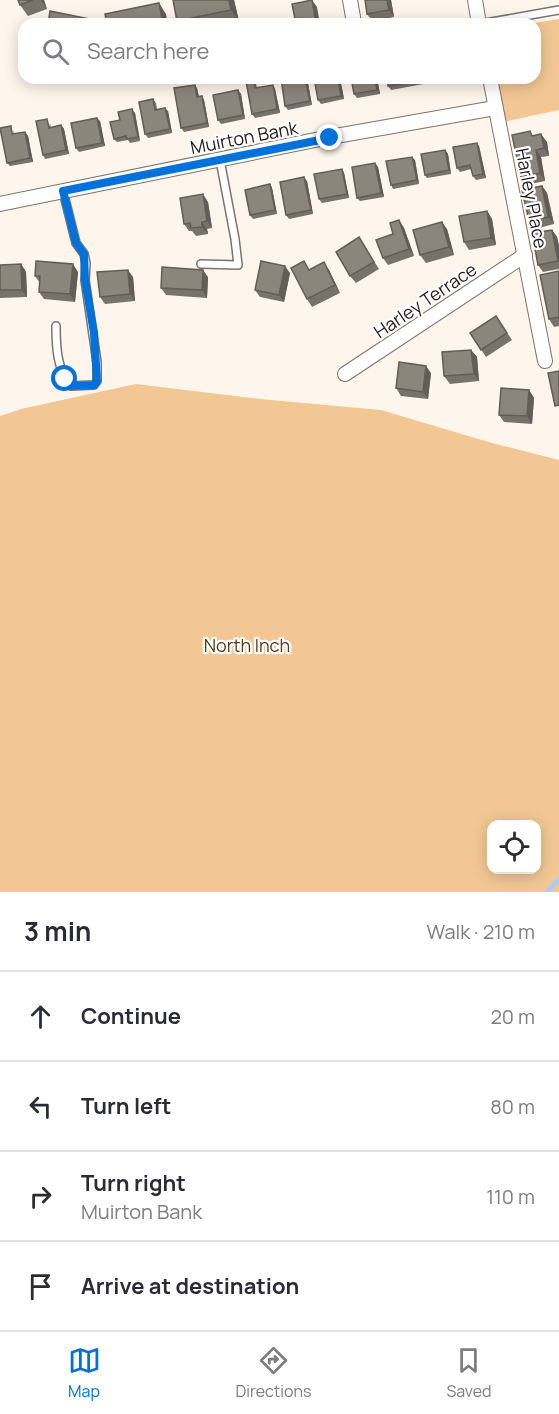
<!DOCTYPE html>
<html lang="en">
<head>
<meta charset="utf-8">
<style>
  :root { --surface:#fff; --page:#f2f2f3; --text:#2b2b33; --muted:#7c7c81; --line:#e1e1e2; --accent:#0271d9 }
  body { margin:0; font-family:Manrope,sans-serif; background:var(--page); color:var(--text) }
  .controls { position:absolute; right:18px; bottom:18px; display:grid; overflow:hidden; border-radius:12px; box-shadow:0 3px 15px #0003 }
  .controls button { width:54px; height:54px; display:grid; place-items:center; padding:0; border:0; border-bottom:2px solid var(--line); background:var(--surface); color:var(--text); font:30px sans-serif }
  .stop { position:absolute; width:18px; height:18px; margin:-14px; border:4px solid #0271d9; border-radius:50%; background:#fff }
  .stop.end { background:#0271d9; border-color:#fff; box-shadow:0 2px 6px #0008 }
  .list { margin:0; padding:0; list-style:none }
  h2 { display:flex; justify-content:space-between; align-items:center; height:78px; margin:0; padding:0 24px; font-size:26px }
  h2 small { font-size:20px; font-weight:400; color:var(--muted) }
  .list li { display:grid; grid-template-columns:39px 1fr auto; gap:18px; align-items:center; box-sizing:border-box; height:90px; padding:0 24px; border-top:2px solid var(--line) }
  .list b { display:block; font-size:22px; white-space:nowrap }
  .list p { margin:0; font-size:20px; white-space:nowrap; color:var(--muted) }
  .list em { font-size:20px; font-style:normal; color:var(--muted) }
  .icon { flex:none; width:33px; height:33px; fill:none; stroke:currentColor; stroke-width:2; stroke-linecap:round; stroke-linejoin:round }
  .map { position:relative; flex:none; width:559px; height:892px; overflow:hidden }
  .search { position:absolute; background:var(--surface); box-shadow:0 3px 15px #0003; left:18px; right:18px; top:18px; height:66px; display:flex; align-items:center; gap:15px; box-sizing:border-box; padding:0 21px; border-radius:18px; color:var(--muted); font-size:22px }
  .sheet { height:438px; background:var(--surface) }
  nav { display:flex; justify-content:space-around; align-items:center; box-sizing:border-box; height:84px; border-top:2px solid var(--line); background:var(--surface); font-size:16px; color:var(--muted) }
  nav a { display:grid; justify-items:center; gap:3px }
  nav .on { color:var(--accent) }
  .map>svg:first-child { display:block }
</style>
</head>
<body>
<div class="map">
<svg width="559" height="892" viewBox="0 0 559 892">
  <rect width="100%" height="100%" fill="#fef6ec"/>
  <g fill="#f2c793" fill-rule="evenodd">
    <polygon points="559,19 559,110 503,122 495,78 535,78 535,24 528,24"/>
    <path d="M136 384 260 399 381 410 492 443 559 460V892H0V416L21 409ZM492 824H536V870H492Z"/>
  </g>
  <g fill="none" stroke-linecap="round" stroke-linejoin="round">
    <polyline stroke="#a8cdfc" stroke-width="4.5" points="547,892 559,879"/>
    <g stroke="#7b746c" stroke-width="10">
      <g id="service">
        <polyline points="480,24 559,10"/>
        <polyline points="201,264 238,265 235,239 220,160"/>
        <path d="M56 326C56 346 57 371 71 386L94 385 97 381V362L85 280 86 263 84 254 76 243 63 191"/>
      </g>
    </g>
    <g stroke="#7b746c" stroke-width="16">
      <g id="minor">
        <polyline points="350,0 353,17"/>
        <polyline points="475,0 479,24"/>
        <polyline points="490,78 545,361"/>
        <polyline points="0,204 330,137 495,108"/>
        <polyline points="345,374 525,255"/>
      </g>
    </g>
    <use href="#service" stroke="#fff" stroke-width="7"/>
    <use href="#minor" stroke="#fff" stroke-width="14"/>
  </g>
  <g fill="#78726b">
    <polygon points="18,0 44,0 47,9 28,16 20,5"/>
    <polygon points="173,0 234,0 239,21 224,24 179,24 177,21"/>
    <polygon points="365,0 391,0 394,17 373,22 367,14"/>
    <polygon points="281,78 307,78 312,105 288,110 285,106"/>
    <polygon points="340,78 344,99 321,104 318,100"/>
    <polygon points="377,78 380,94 357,98 354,94"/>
    <polygon points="387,78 428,78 429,83 391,90 388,86"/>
    <polygon points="438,78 463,78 441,82"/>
    <polygon points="254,79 256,83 257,88 275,89 280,113 255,118 252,114"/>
    <polygon points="197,88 199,97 204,100 209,127 184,132 181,128"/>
    <polygon points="238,90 241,94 245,119 221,124 218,120"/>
    <polygon points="153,99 156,103 157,109 168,111 172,133 148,138 145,134"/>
    <polygon points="135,113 140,141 130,143 128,140 117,142 114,139 120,120"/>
    <polygon points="100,121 105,146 79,152 76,148"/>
    <polygon points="50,123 51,128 61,125 64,129 69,154 45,159 43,155"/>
    <polygon points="13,130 14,134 25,132 28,136 33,162 10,166 7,163"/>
    <polygon points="534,136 547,142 549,156 541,157 545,181 526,185 521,177"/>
    <polygon points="479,146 486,178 476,180 473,176 471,169 460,172 457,168"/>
    <polygon points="445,150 448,154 451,174 427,178 425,175"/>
    <polygon points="415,160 419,184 393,189 391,185"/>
    <polygon points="378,167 384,197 360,201 357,198"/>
    <polygon points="342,169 344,173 349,198 322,203 319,199"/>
    <polygon points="307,181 313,214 289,219 286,215"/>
    <polygon points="270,184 272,188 277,214 253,219 250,215"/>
    <polygon points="542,186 547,193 554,224 535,229 529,221"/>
    <polygon points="208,202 212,228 207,229 208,234 196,236 192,231 189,231 184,224"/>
    <polygon points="487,211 492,219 496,245 469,250 464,242"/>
    <polygon points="399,220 404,228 414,256 388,265 383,258"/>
    <polygon points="447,229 454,255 426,263 420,255"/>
    <polygon points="552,230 557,237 559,246 559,269 543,272 538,265"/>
    <polygon points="364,245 379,269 356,283 350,276"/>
    <polygon points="21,264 26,272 27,297 0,298 0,265"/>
    <polygon points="310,269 329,270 340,293 312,307 307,299"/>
    <polygon points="559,271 559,326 554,327 549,319"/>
    <polygon points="78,272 75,302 44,299 39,292 40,283 35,276"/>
    <polygon points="290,273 284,302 260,297 255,290"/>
    <polygon points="133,277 135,301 105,304 100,297"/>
    <polygon points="208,277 207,298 166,295 161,288"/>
    <polygon points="496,316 512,340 486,357 470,333"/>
    <polygon points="471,350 477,357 479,381 450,384 444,376"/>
    <polygon points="431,373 428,399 401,396 396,388"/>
    <polygon points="529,390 534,398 532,424 504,422 499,415"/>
  </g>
  <g fill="#625d57">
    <polygon points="41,0 44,0 47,9"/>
    <polygon points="229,0 234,0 239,21 231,10"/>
    <polygon points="312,0 317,7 320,24 316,24"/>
    <polygon points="387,0 391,0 394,17 389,10"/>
    <polygon points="159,3 166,14 168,24 163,24"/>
    <polygon points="305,78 307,78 312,105 310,101"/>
    <polygon points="338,78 340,78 344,99 341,96"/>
    <polygon points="375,78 377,78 380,94 377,90"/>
    <polygon points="195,85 197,88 200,101 197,97"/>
    <polygon points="273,85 275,89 280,113 277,109"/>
    <polygon points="238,90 241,94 245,119 243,115"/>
    <polygon points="202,96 204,100 209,127 207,123"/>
    <polygon points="165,108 168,111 172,133 170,129"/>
    <polygon points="132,109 135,113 140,141 138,137"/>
    <polygon points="97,118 100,121 105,146 102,143"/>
    <polygon points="61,125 64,129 69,154 66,150"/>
    <polygon points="25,132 28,136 33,162 30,158"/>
    <polygon points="541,134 547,142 549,156 544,148"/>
    <polygon points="477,143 479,146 486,178 483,174"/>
    <polygon points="445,150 448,154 451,174 449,170"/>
    <polygon points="536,150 541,157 545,181 540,173"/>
    <polygon points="412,157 415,160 419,184 417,180"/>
    <polygon points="375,163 378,167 384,197 381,193"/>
    <polygon points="342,169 344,173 349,198 347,194"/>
    <polygon points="304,177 307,181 313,214 311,210"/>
    <polygon points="270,184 272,188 277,214 275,210"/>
    <polygon points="542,186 547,193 554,224 548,217"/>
    <polygon points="203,194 208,202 212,228 207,221"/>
    <polygon points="487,211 492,219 496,245 491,238"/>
    <polygon points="399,220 404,228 414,256 409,249"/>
    <polygon points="202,222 207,229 208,234 202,227"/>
    <polygon points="442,222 447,229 454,255 449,247"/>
    <polygon points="552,230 557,237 559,246 559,262"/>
    <polygon points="324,262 329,270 340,293 335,285"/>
    <polygon points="21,264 26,272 27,297 22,290"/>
    <polygon points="73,264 78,272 75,302 70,294"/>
    <polygon points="285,266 290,273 284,302 279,295"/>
    <polygon points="128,270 133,277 135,301 130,294"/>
    <polygon points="203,270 208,277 207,298 202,290"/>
    <polygon points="471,350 477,357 479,381 474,374"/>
    <polygon points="426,366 431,373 428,399 423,392"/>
    <polygon points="529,390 534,398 532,424 527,416"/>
  </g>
  <g fill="#8c857c" stroke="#625d57" stroke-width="1.5">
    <polygon points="18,0 33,0 20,5"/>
    <polygon points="173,0 229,0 231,10 177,21"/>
    <polygon points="312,0 316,24 296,24 292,4"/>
    <polygon points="365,0 387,0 389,10 367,14"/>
    <polygon points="159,3 163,24 107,24 105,14"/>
    <polygon points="50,11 95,20 94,24 48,24"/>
    <polygon points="281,78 305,78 310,101 285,106"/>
    <polygon points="314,78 338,78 341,96 318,100"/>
    <polygon points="351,78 375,78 377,90 354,94"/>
    <polygon points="387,78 426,78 427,80 388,86"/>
    <polygon points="254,79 255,88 273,85 277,109 252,114 246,81"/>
    <polygon points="195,85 197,97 202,96 207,123 181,128 174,88"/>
    <polygon points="238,90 243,115 218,120 213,95"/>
    <polygon points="153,99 155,110 165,108 170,129 145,134 139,102"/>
    <polygon points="132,109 138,137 127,139 126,136 114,139 110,122 120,120 118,112"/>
    <polygon points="97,118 102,143 76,148 71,123"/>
    <polygon points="47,119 49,128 61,125 66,150 43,155 36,121"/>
    <polygon points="11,126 12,134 25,132 30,158 7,163 0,128"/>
    <polygon points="530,131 532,136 541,134 544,148 536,150 540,173 521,177 512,135"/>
    <polygon points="477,143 483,174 473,176 470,165 457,168 453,147"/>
    <polygon points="445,150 449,170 425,175 421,154"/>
    <polygon points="412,157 417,180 391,185 386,161"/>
    <polygon points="375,163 381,193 357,198 352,167"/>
    <polygon points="342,169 347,194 319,199 314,174"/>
    <polygon points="304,177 311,210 286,215 280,182"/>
    <polygon points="270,184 275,210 250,215 245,190"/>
    <polygon points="542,186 548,217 529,221 522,190"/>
    <polygon points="203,194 207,221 202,222 202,227 191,228 190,223 184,224 180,198"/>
    <polygon points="487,211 491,238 464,242 459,216"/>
    <polygon points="399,220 409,249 383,258 376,240 393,234 390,223"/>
    <polygon points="442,222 449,247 420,255 413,230"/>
    <polygon points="552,230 558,261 538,265 532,233"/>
    <polygon points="359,237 374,262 350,276 336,252"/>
    <polygon points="36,261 73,264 70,294 39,292 40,276 35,276"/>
    <polygon points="261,261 285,266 279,295 255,290"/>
    <polygon points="304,261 309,270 324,262 335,285 307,299 291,268"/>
    <polygon points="21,264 22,290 0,290 0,265"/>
    <polygon points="162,267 203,270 202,290 161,288"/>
    <polygon points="128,270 130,294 100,297 97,272"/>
    <polygon points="559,271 559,317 549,319 540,275"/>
    <polygon points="496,316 507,333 481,350 470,333"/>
    <polygon points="471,350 474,374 444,376 442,352"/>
    <polygon points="399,362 426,366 423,392 396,388"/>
    <polygon points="559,371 559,405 555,406 548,373"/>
    <polygon points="501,388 529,390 527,416 499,415"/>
  </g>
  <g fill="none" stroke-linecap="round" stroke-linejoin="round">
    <polyline stroke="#0271d9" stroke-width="8" points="65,379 71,386 94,385 97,381 94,333 85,280 84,254 76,243 63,191 330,138"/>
  </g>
  <g text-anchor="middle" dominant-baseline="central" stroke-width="4.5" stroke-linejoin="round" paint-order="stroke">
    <g font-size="18" fill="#201d1a" stroke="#fff">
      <text transform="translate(244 137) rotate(-11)">Muirton Bank</text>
      <text transform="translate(532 198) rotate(79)">Harley Place</text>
      <text transform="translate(425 300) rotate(-34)">Harley Terrace</text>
    </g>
    <g font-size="18" fill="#553b16" stroke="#fff">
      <text x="247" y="645">North Inch</text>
    </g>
  </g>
</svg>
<div class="controls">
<button><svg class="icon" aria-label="locate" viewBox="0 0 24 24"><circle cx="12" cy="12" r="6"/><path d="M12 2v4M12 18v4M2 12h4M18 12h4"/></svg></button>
</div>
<div class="stop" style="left:65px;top:379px"></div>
<div class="stop end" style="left:330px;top:138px"></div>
<div class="search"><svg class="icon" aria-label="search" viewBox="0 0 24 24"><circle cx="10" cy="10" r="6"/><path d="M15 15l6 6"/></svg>Search here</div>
</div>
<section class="sheet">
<h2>3 min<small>Walk · 210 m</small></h2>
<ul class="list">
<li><svg class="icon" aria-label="ahead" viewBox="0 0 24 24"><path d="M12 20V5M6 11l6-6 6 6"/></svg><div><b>Continue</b></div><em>20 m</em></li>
<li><svg class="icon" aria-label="left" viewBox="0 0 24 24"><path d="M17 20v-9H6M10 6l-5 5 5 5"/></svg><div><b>Turn left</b></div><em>80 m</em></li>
<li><svg class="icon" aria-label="right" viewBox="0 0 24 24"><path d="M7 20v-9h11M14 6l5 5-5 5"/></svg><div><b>Turn right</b><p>Muirton Bank</p></div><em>110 m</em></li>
<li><svg class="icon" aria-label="arrive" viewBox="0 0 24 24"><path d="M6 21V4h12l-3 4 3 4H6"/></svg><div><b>Arrive at destination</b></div></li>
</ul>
</section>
<nav>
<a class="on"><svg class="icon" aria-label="map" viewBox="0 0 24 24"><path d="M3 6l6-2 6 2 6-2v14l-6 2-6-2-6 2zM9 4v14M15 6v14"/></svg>Map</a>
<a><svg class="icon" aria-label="directions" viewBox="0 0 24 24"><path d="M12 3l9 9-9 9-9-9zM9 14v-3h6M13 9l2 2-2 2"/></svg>Directions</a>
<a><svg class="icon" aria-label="saved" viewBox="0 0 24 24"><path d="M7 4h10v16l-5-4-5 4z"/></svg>Saved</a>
</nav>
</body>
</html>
